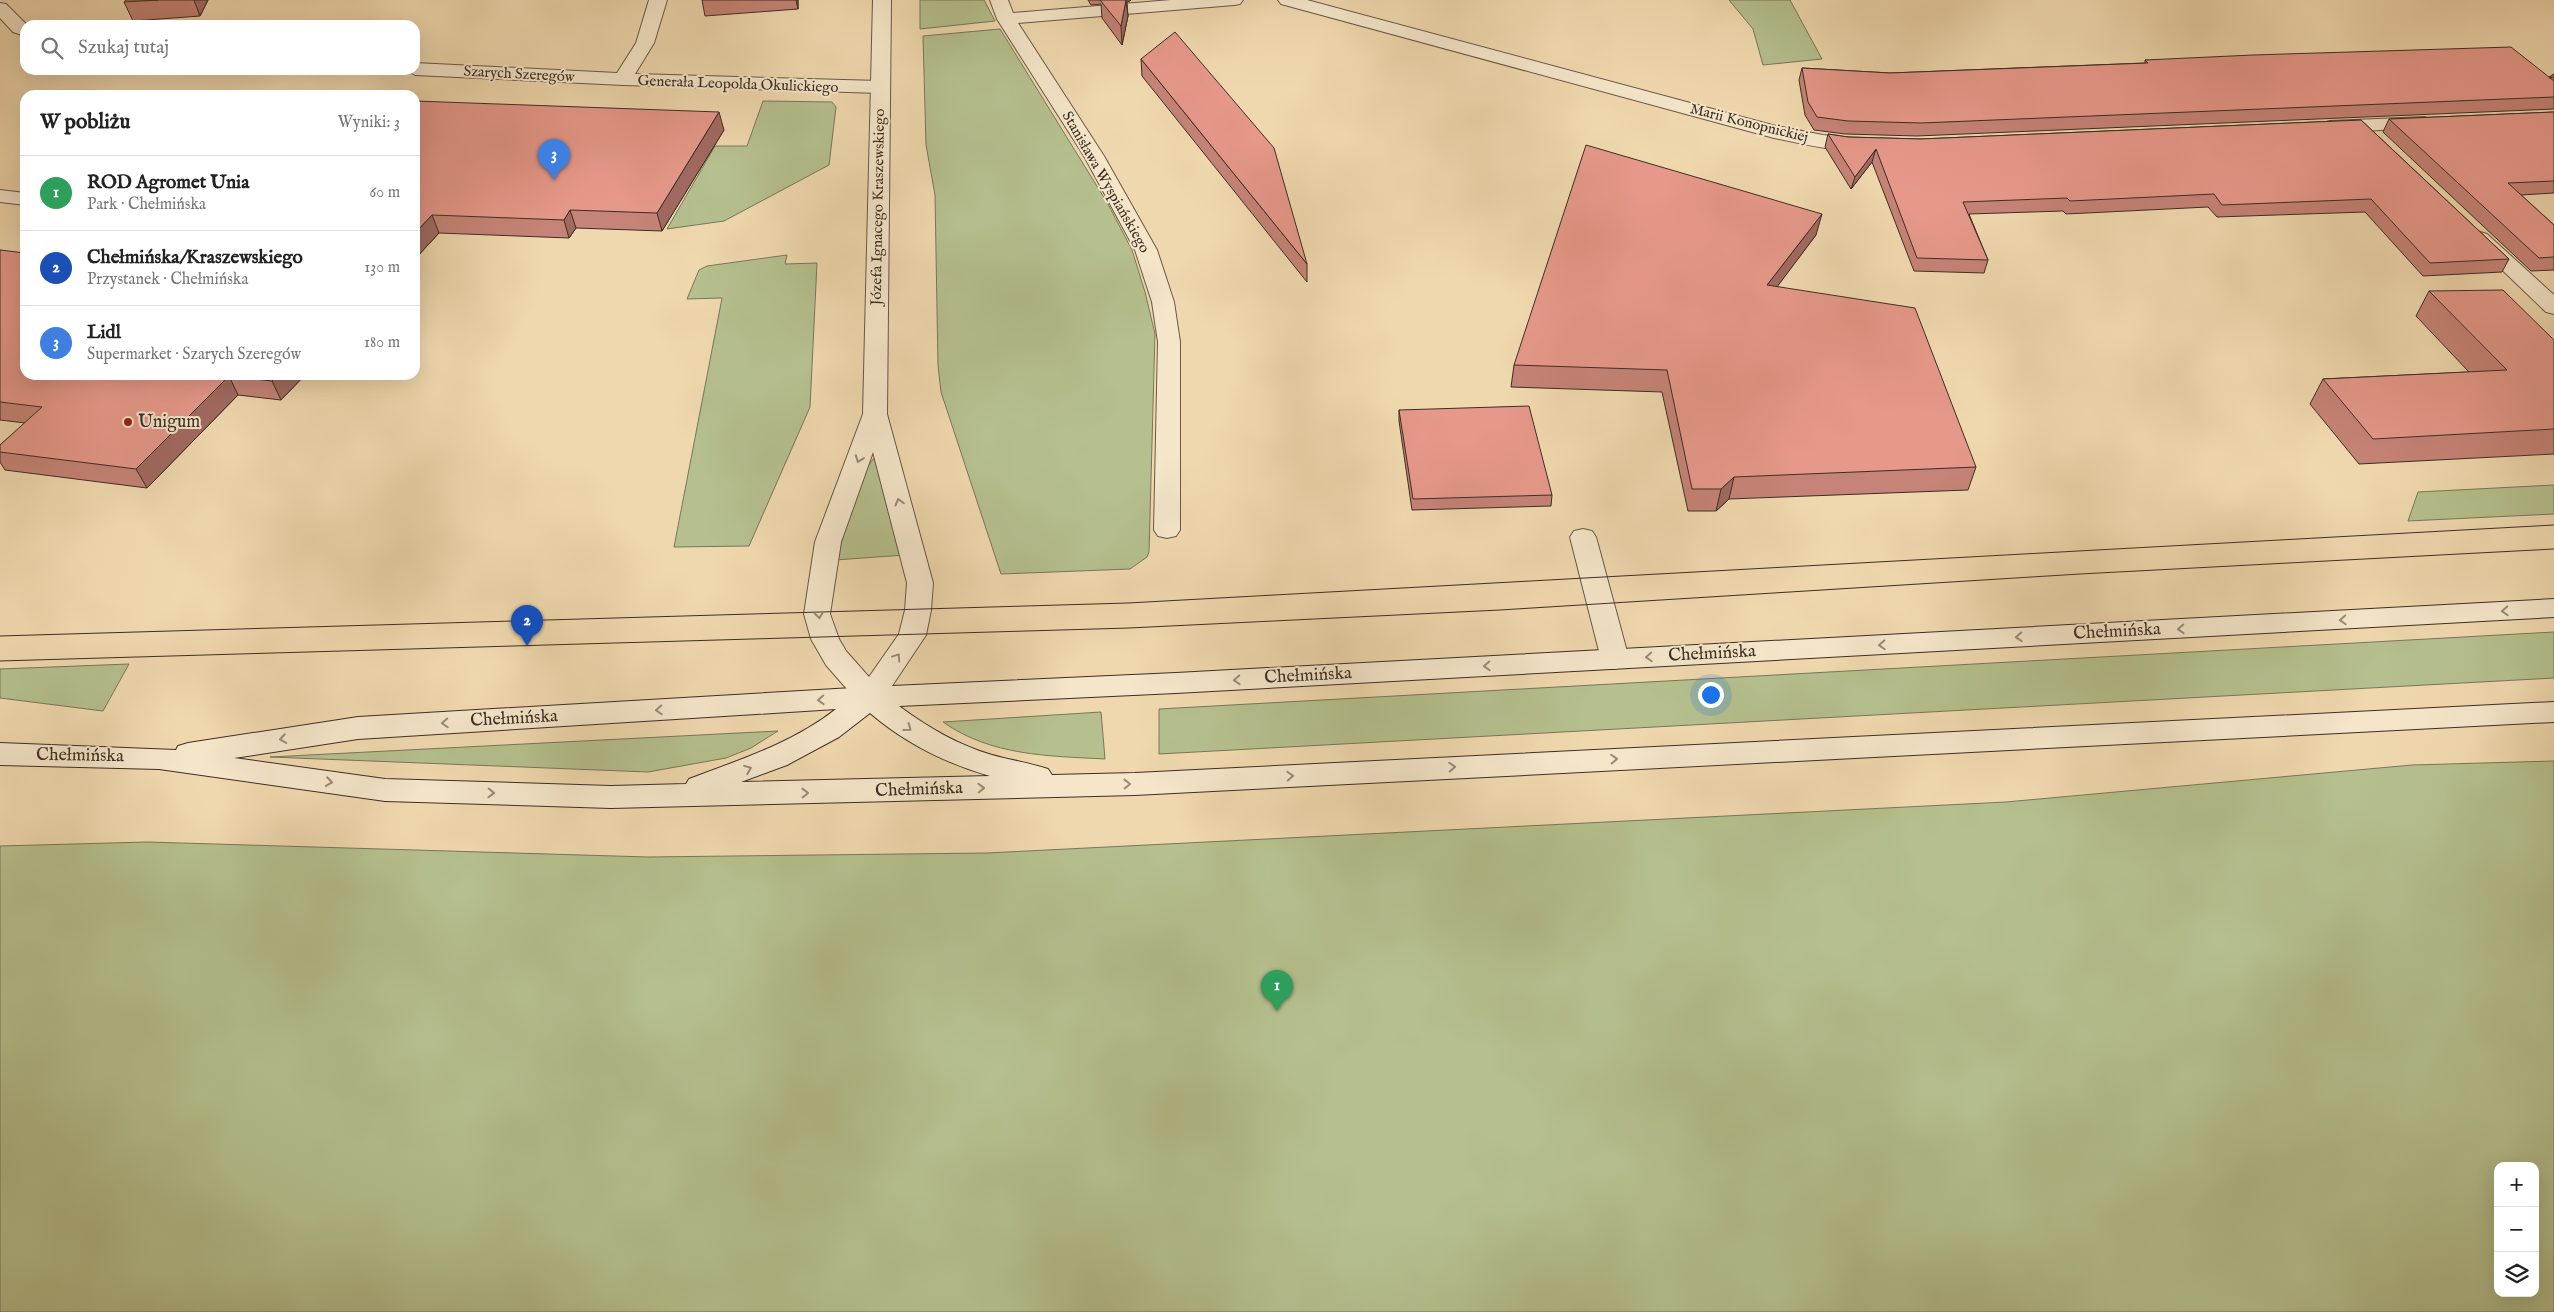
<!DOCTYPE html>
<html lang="pl">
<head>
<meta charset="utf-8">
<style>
  :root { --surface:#fff; --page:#f6f6f6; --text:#222; --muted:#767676; --line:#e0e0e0; --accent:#8f2418 }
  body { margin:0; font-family:"IM FELL English",serif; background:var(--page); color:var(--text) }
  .controls { position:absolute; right:15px; bottom:15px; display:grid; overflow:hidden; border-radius:10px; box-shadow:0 5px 20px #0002 }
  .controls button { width:45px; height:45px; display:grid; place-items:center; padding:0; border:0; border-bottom:1px solid var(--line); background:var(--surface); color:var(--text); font:25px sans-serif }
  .you { position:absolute; left:1710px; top:694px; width:18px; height:18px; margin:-12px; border:4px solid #fff; border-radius:50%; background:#1a73e8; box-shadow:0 0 0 8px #1a73e833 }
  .badge { display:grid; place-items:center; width:32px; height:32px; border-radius:50%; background:var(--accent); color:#fff; font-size:16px; font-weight:700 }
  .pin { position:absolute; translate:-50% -41px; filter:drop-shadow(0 1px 2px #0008) }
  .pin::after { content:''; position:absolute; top:26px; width:18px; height:15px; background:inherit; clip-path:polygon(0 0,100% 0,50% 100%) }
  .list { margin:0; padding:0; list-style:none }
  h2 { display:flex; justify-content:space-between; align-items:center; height:65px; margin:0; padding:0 20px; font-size:21px }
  h2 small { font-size:16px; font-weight:400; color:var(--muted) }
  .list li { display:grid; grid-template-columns:32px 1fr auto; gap:15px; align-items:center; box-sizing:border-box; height:75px; padding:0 20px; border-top:1px solid var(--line) }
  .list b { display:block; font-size:19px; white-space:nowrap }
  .list p { margin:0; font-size:16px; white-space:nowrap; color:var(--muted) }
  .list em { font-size:16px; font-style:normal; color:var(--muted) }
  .icon { flex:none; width:28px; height:28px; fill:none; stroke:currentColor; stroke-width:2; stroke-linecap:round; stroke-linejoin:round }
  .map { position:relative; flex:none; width:2554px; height:1312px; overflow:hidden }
  .search { position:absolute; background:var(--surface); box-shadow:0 5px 20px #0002; left:20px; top:20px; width:400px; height:55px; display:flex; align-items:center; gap:12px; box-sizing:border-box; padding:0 18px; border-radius:15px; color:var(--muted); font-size:19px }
  .panel { position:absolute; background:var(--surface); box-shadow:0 5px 20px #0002; left:20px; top:90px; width:400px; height:290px; border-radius:15px }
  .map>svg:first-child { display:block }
</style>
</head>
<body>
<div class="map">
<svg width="2554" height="1312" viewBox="0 0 2554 1312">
  <rect width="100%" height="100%" fill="#f0d8ae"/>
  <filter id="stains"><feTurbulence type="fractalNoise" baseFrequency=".004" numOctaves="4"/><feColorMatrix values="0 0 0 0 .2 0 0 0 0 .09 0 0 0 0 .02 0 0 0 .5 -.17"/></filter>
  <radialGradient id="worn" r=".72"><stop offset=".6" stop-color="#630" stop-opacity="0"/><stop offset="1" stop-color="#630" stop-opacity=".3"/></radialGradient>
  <g fill="#b5c08e" stroke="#78775a" fill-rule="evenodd">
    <polygon points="920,0 984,0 995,21 920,29"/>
    <polygon points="1729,0 1790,0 1822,59 1763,65 1753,29"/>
    <polygon points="1000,29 1108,204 1132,250 1145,292 1155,334 1149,552 1147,557 1130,569 1001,574 941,392 938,365 935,195 926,145 923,36"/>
    <polygon points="763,101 832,102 836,107 829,165 724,221 667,229 715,146 747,146"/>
    <polygon points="787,255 785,264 817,263 810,407 749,546 674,547 722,298 687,299 699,270 707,266"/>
    <polygon points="875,457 905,555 835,560 867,467"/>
    <polygon points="2554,485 2554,514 2408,521 2418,492"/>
    <polygon points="2554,632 2554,678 1159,754 1159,709"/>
    <polygon points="129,664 103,711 0,698 0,669"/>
    <path d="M1101 712 1105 759C1049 756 991 756 943 722Z"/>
    <polygon points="778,731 751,748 726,758 648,772 270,757"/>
    <path d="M2554 761V1312H0V846L147 842 648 857 987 853 2006 802 2412 765ZM2498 1166H2535V1293H2498Z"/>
  </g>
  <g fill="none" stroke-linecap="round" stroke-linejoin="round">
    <g stroke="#685847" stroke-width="2">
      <g id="service">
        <polygon points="0,190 25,193 25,205 0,202"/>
        <polygon points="1583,529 1592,531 1596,537 1629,659 1625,666 1615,669 1605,666 1601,659 1570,537 1574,531"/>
      </g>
    </g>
    <g stroke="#685847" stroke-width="2">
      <g id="minor">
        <polygon points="649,0 667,0 654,43 635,74 880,81 887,83 889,87 887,91 880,93 623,85 415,75 406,70 415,70 415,63 617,73 636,43"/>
        <polygon points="990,0 1008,0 1013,13 1171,0 1243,0 1240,4 1234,5 1018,23 1104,156 1157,250 1174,302 1180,342 1180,530 1176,536 1167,538 1158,536 1154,530 1158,342 1152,302 1135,250 1084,156 997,19"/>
        <path d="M1278 0H1307L1776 126 1823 135 1869 140 1872 144 1869 148C1842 155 1801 143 1774 138L1281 4Z"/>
        <polygon points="0,3 6,4 27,25 25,25 25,36 13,32 0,18"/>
        <polygon points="2424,117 2431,119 2434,123 2431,127 2330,133 2323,131 2320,127 2323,123 2330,121"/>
        <polygon points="2480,232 2487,234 2554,295 2554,314 2546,312 2473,242 2469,238 2473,234"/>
      </g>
    </g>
    <g stroke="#685847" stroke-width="2">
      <path id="tertiary" d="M873 0H891L887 414 933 583 931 610 926 635 880 704 870 707 860 704 826 665 811 639 804 614 815 542 863 414ZM873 452 907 583 905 610 899 634 869 677 846 651 839 639 830 614 841 542Z"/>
    </g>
    <g stroke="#3b2e25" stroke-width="2">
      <path id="secondary" d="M2554 599V617L1176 693 899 706C927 727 958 745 992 755 1010 760 1030 763 1048 769L1052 775 1135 773 2554 702V722L1135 795 611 808 385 801 159 769 0 765V743L176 750 178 746 188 743 358 717 870 687 1176 673ZM836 709C793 743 739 760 689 779L686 784 611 786 385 779 234 758 358 739ZM870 713C905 743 945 763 990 776L741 782 787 765 839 737Z"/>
    </g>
    <use href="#service" fill="#f5e6ca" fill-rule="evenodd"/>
    <use href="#minor" fill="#f5e6ca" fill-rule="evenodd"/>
    <use href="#tertiary" fill="#f5e6ca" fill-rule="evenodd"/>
    <use href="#secondary" fill="#f5e6ca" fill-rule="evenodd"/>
    <g stroke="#3b2e25" stroke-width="1">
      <polyline points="0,636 1128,603 2554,525"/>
      <polyline points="0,661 1129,628 1500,610 2080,574 2554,549"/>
    </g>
  </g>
  <g fill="#c68377" stroke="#3b2e25">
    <polygon points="126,0 208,0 200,16 133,21 124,2"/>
    <polygon points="702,0 798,0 798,9 705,16"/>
    <polygon points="1088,0 1131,0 1130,1 1127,2 1128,16 1122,45 1102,18 1101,4 1091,5"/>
    <polygon points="1141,59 1307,264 1307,282 1142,76"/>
    <polygon points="2145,60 2549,77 2554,74 2554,109 1917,136 1845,134 1814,130 1805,115 1799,80 1802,68 1890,73 2145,63"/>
    <polygon points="415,101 724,130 662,231 576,228 569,238 439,233 415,259"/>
    <polygon points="2554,112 2554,193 2521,195 2554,225 2554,270 2531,271 2383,132 2389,119"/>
    <polygon points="2361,120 2509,259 2502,272 2423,276 2365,212 2217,217 2208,207 2066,214 2063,211 1969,214 1988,260 1984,273 1914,271 1872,162 1851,189 1825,147 1828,134 1848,137 1921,139"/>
    <polygon points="1816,235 1777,286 1976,467 1968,490 1729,499 1716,511 1688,511 1662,392 1511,387 1514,365"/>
    <polygon points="0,250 305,375 281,400 238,395 147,488 5,470 0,462 0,445 25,423 0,420"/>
    <polygon points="2429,291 2554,340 2554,454 2359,464 2310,404 2323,379 2469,372 2416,316"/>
    <polygon points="1399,410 1552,495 1551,506 1412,510 1399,421"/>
  </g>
  <g fill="#a16a61" stroke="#3b2e25">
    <polygon points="194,0 208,0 200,16"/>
    <polygon points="796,0 798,0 798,9"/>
    <polygon points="1126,0 1128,16 1122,45 1121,26"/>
    <polygon points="719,112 724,130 662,231 657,213"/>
    <polygon points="1876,149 1872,162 1851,189 1855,177"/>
    <polygon points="570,210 576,228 569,238 564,220"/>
    <polygon points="1822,214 1816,235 1762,307 1767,285"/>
    <polygon points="432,215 439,233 415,259 415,233"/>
    <polygon points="278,375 305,375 281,400 272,381"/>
    <polygon points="229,376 238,395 147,488 136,469"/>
    <polygon points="1734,477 1729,499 1716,511 1721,489"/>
  </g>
  <g fill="#e6988a" stroke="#3b2e25">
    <polygon points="126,0 158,0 124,2"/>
    <polygon points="1100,0 1126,0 1121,26"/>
    <polygon points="1175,32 1274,148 1307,264 1141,59"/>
    <polygon points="2511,47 2554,81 2554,97 1921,123 1848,121 1817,117 1808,102 1802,68 1890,73 2148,63 2145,60 2253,55"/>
    <polygon points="2554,74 2554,77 2549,78"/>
    <polygon points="415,101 719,112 657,213 570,210 564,220 432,215 415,233"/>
    <polygon points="2554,112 2554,181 2508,183 2554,225 2554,257 2539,258 2389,119"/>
    <polygon points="2361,120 2509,259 2430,263 2371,199 2222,205 2214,194 2070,201 2067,198 1963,202 1988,260 1917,258 1876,149 1855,177 1828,134 1848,137 1921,139"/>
    <polygon points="1586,145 1822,214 1767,285 1915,308 1976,467 1734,477 1721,489 1692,489 1667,370 1514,365"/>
    <polygon points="0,250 25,253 25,375 278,375 272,381 229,376 136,469 0,452 0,445 42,407 0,402"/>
    <polygon points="2503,290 2554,340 2554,429 2373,439 2323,379 2507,370 2429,291"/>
    <polygon points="1529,406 1552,495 1413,499 1399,410"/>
  </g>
  <defs><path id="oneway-chevron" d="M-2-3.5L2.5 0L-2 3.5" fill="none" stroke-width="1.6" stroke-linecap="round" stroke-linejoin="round" transform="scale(1.25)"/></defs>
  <g stroke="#988a78">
    <use href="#oneway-chevron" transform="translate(859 459) rotate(110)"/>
    <use href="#oneway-chevron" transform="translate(899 502) rotate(-105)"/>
    <use href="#oneway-chevron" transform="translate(2505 611) rotate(177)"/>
    <use href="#oneway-chevron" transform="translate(819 615) rotate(83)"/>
    <use href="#oneway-chevron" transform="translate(2343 620) rotate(177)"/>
    <use href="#oneway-chevron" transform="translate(2181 629) rotate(177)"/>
    <use href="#oneway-chevron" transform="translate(2019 637) rotate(177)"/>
    <use href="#oneway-chevron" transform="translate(1882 645) rotate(177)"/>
    <use href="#oneway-chevron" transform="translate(897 657) rotate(-56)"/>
    <use href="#oneway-chevron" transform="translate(1649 657) rotate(177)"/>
    <use href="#oneway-chevron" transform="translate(1487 666) rotate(177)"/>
    <use href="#oneway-chevron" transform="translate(1237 680) rotate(177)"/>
    <use href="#oneway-chevron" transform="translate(821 700) rotate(177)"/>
    <use href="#oneway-chevron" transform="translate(659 710) rotate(177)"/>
    <use href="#oneway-chevron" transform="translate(445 723) rotate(177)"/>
    <use href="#oneway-chevron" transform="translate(908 728) rotate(36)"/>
    <use href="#oneway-chevron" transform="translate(283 739) rotate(171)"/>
    <use href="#oneway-chevron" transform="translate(1614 759) rotate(-3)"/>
    <use href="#oneway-chevron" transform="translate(1452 767) rotate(-3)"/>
    <use href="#oneway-chevron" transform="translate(748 769) rotate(-22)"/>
    <use href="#oneway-chevron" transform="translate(1290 776) rotate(-3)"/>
    <use href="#oneway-chevron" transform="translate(329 782) rotate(8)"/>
    <use href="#oneway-chevron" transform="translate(1127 784) rotate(-1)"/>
    <use href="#oneway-chevron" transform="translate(981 788) rotate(-2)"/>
    <use href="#oneway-chevron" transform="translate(491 793) rotate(2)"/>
    <use href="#oneway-chevron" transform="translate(805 793) rotate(-1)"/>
  </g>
  <circle fill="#8f2418" stroke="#f5e6ca" stroke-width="2" cx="128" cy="422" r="5"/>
  <g text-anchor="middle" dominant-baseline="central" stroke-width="4" stroke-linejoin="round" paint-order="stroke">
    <g font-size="15" fill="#3b2e25" stroke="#f5e6ca">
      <text transform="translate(519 74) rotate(3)">Szarych Szeregów</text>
      <text transform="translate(738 84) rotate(2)">Generała Leopolda Okulickiego</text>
      <text transform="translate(1749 123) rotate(14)">Marii Konopnickiej</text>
      <text transform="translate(1106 182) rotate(60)">Stanisława Wyspiańskiego</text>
      <text transform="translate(878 207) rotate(-89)">Józefa Ignacego Kraszewskiego</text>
    </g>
    <g font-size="18" fill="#3b2e25" stroke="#f5e6ca" text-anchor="start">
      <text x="138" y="422">Unigum</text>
    </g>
    <g font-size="18" fill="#3b2e25" stroke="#f5e6ca">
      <text transform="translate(2117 632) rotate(-3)">Chełmińska</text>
      <text transform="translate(1712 654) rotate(-3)">Chełmińska</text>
      <text transform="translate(1308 676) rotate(-3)">Chełmińska</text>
      <text transform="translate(514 719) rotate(-3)">Chełmińska</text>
      <text transform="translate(80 756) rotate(1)">Chełmińska</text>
      <text transform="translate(919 790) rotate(-2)">Chełmińska</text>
    </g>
  </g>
  <rect width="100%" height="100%" filter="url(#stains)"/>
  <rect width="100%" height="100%" fill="url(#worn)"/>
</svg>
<div class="controls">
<button>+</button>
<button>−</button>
<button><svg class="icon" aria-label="layers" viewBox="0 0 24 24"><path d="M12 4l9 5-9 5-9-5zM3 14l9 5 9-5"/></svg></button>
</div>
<div class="you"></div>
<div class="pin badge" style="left:1277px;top:1011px;background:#2e9e5b">1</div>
<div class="pin badge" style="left:527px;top:646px;background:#1a4fb4">2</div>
<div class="pin badge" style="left:554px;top:180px;background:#3f7fe0">3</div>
<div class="search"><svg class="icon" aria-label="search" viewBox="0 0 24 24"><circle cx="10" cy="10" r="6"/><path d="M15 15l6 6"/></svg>Szukaj tutaj</div>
<section class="panel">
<h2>W pobliżu<small>Wyniki: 3</small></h2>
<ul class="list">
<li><span class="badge" style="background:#2e9e5b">1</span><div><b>ROD Agromet Unia</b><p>Park · Chełmińska</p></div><em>60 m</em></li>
<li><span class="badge" style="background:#1a4fb4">2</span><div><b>Chełmińska/Kraszewskiego</b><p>Przystanek · Chełmińska</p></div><em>130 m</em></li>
<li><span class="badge" style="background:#3f7fe0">3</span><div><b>Lidl</b><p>Supermarket · Szarych Szeregów</p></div><em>180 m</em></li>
</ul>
</section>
</div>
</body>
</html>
